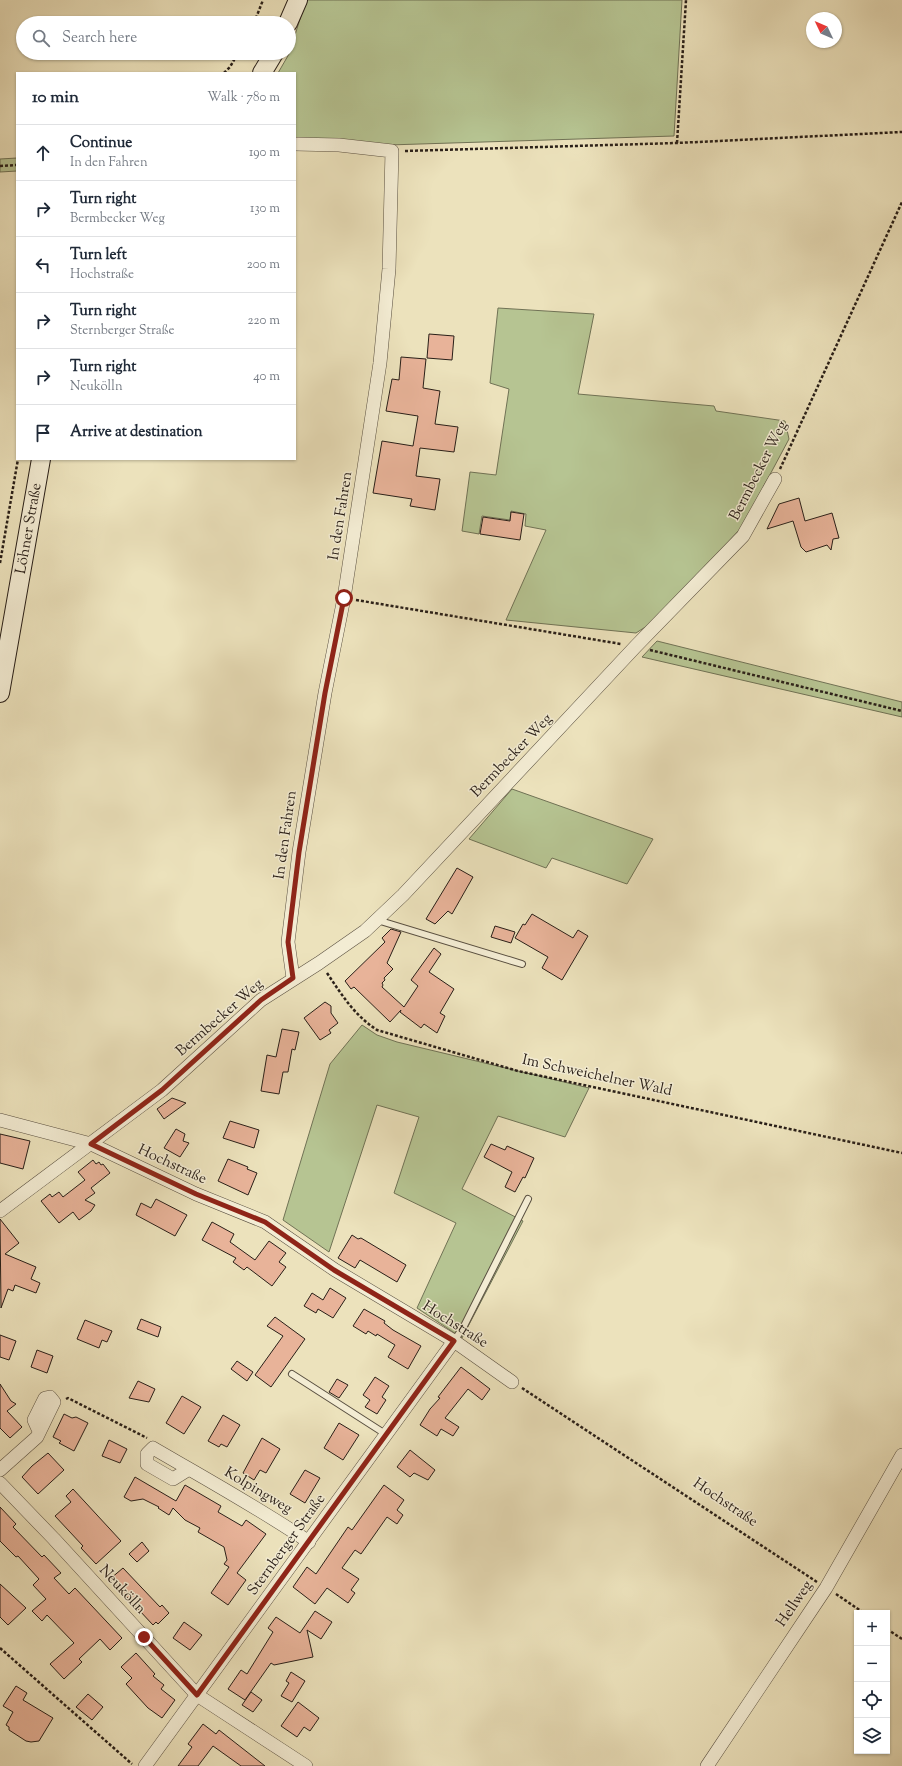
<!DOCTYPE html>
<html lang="en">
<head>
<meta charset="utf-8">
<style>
  :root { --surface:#fff; --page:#f2f2f3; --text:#1f2937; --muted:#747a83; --line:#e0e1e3 }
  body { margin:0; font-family:"Sorts Mill Goudy",serif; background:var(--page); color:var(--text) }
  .controls { position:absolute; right:12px; bottom:12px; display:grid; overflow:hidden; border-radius:0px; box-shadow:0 1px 3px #0004 }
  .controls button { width:36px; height:36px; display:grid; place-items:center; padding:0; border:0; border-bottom:1px solid var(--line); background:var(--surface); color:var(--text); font:20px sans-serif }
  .compass { position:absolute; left:806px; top:12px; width:36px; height:36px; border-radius:50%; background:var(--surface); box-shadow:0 1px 3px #0004; rotate:314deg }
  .stop { position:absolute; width:12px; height:12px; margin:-9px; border:3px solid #8f2418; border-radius:50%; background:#fff }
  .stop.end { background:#8f2418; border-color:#fff; box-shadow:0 1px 4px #0008 }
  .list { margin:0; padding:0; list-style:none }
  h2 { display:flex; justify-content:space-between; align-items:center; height:52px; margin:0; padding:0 16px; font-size:17px }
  h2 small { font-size:13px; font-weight:400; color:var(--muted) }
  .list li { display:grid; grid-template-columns:26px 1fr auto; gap:12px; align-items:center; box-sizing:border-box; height:56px; padding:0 16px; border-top:1px solid var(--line) }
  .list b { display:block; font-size:15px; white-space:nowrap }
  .list p { margin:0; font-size:13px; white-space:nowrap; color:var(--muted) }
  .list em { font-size:13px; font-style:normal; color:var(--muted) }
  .icon { flex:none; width:22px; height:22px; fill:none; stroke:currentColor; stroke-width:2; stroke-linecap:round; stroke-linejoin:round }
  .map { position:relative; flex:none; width:902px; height:1766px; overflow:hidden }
  .search { position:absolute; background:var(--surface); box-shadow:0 1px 3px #0004; left:16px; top:16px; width:280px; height:44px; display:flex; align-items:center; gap:10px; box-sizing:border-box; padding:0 14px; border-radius:22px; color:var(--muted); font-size:15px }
  .panel { position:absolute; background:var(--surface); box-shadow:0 1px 3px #0004; left:16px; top:72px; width:280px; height:388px; border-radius:0px }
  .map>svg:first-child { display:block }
</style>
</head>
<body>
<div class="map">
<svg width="902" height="1766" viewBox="0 0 902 1766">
  <rect width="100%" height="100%" fill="#ece2bc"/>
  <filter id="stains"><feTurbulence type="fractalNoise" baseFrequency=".005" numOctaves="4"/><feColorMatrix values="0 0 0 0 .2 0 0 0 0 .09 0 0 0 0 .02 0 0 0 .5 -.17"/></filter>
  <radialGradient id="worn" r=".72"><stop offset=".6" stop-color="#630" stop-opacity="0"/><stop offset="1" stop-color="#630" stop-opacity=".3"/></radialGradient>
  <g fill="#b6c492" stroke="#707255">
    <polygon points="306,0 682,0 674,136 388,145 295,139 295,73 278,73 289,54"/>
    <polygon points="17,158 17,171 0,172 0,159"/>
    <polygon points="498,308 594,314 578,394 714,406 716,411 785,421 789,439 742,527 656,620 636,633 506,620 546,530 525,526 526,514 511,511 510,520 482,516 479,534 462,531 470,472 496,475 509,389 490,383"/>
    <polygon points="657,641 902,702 902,717 642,657"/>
    <polygon points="512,789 653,839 627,884 552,858 546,868 469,839"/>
    <polygon points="362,1025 377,1035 397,1042 589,1088 565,1137 498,1116 462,1189 523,1221 462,1338 417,1308 456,1223 394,1193 419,1117 377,1105 329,1252 283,1220 330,1064"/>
  </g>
  <g fill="#e8b399" stroke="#291f18">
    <polygon points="429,334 454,336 452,360 427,358"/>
    <polygon points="401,357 426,359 423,388 440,391 435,424 458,427 454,452 420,448 416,476 440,479 435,510 410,506 412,499 373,493 382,441 413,446 418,416 386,411 392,379 399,380"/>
    <polygon points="799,498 805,521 832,513 839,538 833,539 831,550 827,545 806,552 801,547 793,521 767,529 779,504"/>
    <polygon points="511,512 524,514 520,540 480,534 483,517 510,521"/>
    <polygon points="457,868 473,877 452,914 448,911 435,924 426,919"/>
    <polygon points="532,914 573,938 578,930 588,936 562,980 542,968 548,957 515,938 523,924 525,925"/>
    <polygon points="495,926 515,932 511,943 491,937"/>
    <polygon points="391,929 401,932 387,963 393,969 384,978 385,980 382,983 383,985 382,987 404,1007 418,986 411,980 434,948 441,954 429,972 454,989 440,1013 445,1016 437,1033 424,1024 421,1028 400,1012 401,1010 390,1022 354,987 351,989 345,981 385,942 382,938"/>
    <polygon points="325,1002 331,1006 331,1013 338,1023 329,1030 331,1033 320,1040 304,1018"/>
    <polygon points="282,1029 299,1032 295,1050 292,1049 288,1072 283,1072 279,1094 261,1091 267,1055 276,1057"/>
    <polygon points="172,1098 186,1103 164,1119 157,1109"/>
    <polygon points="230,1121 259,1130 254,1148 223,1138"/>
    <polygon points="176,1129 185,1134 183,1141 189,1143 180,1157 164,1148"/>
    <polygon points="0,1134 30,1141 23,1169 0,1163"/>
    <polygon points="491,1144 505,1150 507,1146 534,1158 525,1178 523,1177 515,1192 505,1187 512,1172 484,1157"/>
    <polygon points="228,1159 248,1167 247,1169 257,1173 248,1195 218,1181"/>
    <polygon points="93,1160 96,1164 99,1162 101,1165 103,1164 110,1173 91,1188 95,1193 85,1200 95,1205 91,1211 79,1220 73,1212 59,1223 41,1201 50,1194 52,1197 59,1192 63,1197 85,1180 78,1172"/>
    <polygon points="156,1199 187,1215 175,1236 136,1215 141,1203 151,1208"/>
    <polygon points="0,1219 19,1243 5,1254 36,1267 31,1279 40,1283 36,1293 15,1285 13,1291 8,1289 1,1308"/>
    <polygon points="212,1222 234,1234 230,1242 255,1260 269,1241 286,1253 279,1262 286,1267 272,1286 247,1267 244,1270 233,1262 236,1258 202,1240"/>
    <polygon points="352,1235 358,1239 361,1238 406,1265 397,1282 360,1260 355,1268 338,1258"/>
    <polygon points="330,1288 346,1298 333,1318 318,1309 316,1313 304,1306 312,1293 323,1300"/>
    <polygon points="364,1309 385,1321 384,1323 393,1330 421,1346 408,1369 388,1357 395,1345 377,1334 376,1336 368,1331 366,1334 353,1326"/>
    <polygon points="275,1317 305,1339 271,1387 255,1375 283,1336 267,1326"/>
    <polygon points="141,1319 161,1327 158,1337 137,1329"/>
    <polygon points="85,1320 112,1331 107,1342 102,1340 99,1348 77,1339"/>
    <polygon points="0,1335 16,1341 9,1360 0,1357"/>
    <polygon points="37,1350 53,1356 47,1373 31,1367"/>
    <polygon points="237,1361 253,1372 247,1381 231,1369"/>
    <polygon points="461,1367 490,1389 482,1400 468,1389 445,1418 459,1427 453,1436 441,1429 437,1436 420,1425 430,1409 440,1398 438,1397"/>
    <polygon points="375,1377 389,1386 382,1397 386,1400 377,1414 365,1407 370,1400 363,1395"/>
    <polygon points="337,1379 348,1385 339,1398 329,1392"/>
    <polygon points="138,1381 155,1389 149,1402 129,1398"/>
    <polygon points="0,1384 11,1401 16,1404 7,1411 22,1427 10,1438 0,1428"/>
    <polygon points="182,1396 201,1407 184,1434 166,1423"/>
    <polygon points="64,1414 72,1418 76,1417 88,1423 74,1451 59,1443 61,1441 53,1437"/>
    <polygon points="223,1415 240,1425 227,1447 221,1444 219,1447 208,1441"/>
    <polygon points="339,1423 359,1435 343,1460 324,1448"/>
    <polygon points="262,1438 280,1449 266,1473 260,1470 254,1480 243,1473"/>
    <polygon points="109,1440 127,1449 120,1463 102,1456"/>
    <polygon points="410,1450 435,1470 428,1480 414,1473 410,1477 397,1467"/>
    <polygon points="48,1453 64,1470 38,1494 22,1477 32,1466"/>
    <polygon points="305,1470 320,1478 305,1503 290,1494"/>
    <polygon points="135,1477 176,1501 185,1485 221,1506 218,1512 242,1526 246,1520 266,1534 237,1573 246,1580 228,1605 211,1593 229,1567 224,1564 227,1560 224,1547 198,1532 200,1528 185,1520 173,1508 169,1515 158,1508 159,1507 143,1499 131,1501 124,1497"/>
    <polygon points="384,1485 404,1500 397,1510 403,1515 397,1524 387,1517 361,1554 355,1550 342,1568 359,1579 351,1590 355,1593 348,1603 327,1588 315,1604 293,1587 307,1567 316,1574 348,1527 352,1530"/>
    <polygon points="73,1489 121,1541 96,1564 81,1548 83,1546 55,1516 71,1502 66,1496"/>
    <polygon points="0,1507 16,1524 13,1527 42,1557 44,1555 61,1573 54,1578 69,1594 75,1588 122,1638 110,1650 100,1639 79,1659 82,1662 64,1679 50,1664 74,1643 47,1615 42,1621 32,1611 46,1599 33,1585 39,1579 18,1556 16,1557 0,1541"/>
    <polygon points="142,1542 149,1551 137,1562 129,1554"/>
    <polygon points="123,1568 160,1607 162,1605 169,1613 158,1624 156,1622 153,1625 110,1579"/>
    <polygon points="0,1584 26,1608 8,1625 0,1617"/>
    <polygon points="315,1611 332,1622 321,1639 307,1630 313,1657 274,1665 271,1663 245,1700 228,1689 241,1670 247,1674 273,1632 268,1628 276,1617 300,1633"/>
    <polygon points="184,1622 202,1635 190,1650 173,1638"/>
    <polygon points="136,1653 155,1674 153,1676 164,1685 161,1689 175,1700 162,1718 148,1708 126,1684 132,1678 121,1667"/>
    <polygon points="291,1672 305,1681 292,1702 281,1696 289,1683 286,1681"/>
    <polygon points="16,1686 27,1693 23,1700 53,1718 39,1741 31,1742 26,1741 9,1730 9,1727 6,1725 13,1712 3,1706"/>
    <polygon points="251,1692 262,1700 253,1712 242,1705"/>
    <polygon points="88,1694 103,1707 92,1720 76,1707"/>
    <polygon points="298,1702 319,1718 310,1731 304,1727 297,1737 281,1726"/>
    <polygon points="203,1724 216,1734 219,1730 265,1766 241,1766 213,1746 198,1766 178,1766 192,1747 188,1744"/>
  </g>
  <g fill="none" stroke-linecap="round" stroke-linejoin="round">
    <g stroke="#5a5041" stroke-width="8">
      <g id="lane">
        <polyline points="377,920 522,964"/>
        <polyline points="454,1341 464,1326 528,1199"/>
        <polyline points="292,1374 387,1435"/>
      </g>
    </g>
    <g stroke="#5a5041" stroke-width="14">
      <g id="street">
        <polyline points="293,978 288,942 299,852 325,693 344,598 380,363 389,269 392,151 339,145 295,144"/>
        <polyline points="0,1120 91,1144 196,1194 265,1222 335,1270 454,1341 512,1382"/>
        <polyline points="0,1211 162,1090 261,1000 319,963 365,931 403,895 636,646 743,536 775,479"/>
        <path d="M189 1469 173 1479 147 1464V1454L153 1448C206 1479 259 1508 309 1542"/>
        <polyline points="0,1470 37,1437 54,1402 50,1397 45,1398 34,1420 39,1431"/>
        <polyline points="0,1483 54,1539 197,1695 306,1766"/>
        <polyline points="145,1766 454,1341"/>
        <polyline points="707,1766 826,1588 902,1455"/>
      </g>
    </g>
    <g stroke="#291f18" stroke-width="20">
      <g id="secondary">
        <polyline points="288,23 298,0"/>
        <polyline points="262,73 274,53"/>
        <path id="s1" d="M0 693 41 459"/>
      </g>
    </g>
    <g stroke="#291f18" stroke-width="2.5" stroke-dasharray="3 2" stroke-linecap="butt">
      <polyline points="254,23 263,0"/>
      <polyline points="224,73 230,67 238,53"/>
      <polyline points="677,143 686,0"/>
      <polyline points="405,151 677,143 902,132"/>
      <polyline points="0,166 17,165"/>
      <polyline points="780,469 902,202"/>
      <polyline points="0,563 18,459"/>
      <polyline points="356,600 621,644"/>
      <polyline points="650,650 902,711"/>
      <path d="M327 973C342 995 354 1015 377 1030L518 1071 902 1153"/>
      <polyline points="522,1388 817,1582"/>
      <polyline points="66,1399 68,1398 147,1438"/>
      <polyline points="836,1594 864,1613"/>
      <polyline points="887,1629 902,1639"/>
      <polyline points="0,1648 132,1764"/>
    </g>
    <use href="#lane" stroke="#f3ecd3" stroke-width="6"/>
    <use href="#street" stroke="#f3ecd3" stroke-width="13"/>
    <use href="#secondary" stroke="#f3ecd3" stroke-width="18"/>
  </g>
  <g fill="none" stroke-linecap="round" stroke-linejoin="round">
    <polyline stroke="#8f2418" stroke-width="5" points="144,1637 197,1695 454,1341 334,1270 265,1222 196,1194 91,1144 162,1090 261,1000 293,978 288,942 299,852 325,693 344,598"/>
  </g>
  <g text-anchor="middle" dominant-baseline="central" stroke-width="3" stroke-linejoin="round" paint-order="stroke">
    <g font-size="15" fill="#291f18" stroke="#f3ecd3">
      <text transform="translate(759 471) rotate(-63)">Bermbecker Weg</text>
      <text transform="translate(341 516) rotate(-81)">In den Fahren</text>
      <text stroke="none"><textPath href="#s1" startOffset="167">Löhner Straße</textPath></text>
      <text transform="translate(512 756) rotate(-46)">Bermbecker Weg</text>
      <text transform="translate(286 835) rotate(-82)">In den Fahren</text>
      <text transform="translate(220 1018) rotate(-41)">Bermbecker Weg</text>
      <text transform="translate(597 1076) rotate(12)">Im Schweichelner Wald</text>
      <text transform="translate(172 1165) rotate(25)">Hochstraße</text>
      <text transform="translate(455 1325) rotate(32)">Hochstraße</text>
      <text transform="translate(258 1491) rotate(31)">Kolpingweg</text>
      <text transform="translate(725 1503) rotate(34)">Hochstraße</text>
      <text transform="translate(287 1545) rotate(-54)">Sternberger Straße</text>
      <text transform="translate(122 1590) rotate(47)">Neukölln</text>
      <text transform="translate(795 1604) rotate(-56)">Hellweg</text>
    </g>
  </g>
  <rect width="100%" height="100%" filter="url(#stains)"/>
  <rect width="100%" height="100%" fill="url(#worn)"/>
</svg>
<div class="controls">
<button>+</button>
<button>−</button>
<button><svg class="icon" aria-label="locate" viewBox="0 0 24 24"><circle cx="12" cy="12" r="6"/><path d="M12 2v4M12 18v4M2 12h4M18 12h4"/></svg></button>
<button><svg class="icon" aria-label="layers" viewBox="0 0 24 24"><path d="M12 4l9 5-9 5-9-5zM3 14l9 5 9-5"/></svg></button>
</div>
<svg class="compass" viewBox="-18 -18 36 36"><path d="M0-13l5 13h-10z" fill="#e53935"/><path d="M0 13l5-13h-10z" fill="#747a83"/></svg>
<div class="stop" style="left:344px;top:598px"></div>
<div class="stop end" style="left:144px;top:1637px"></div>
<div class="search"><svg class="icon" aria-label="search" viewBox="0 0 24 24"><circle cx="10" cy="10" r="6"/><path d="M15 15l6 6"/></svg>Search here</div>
<section class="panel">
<h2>10 min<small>Walk · 780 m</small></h2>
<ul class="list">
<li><svg class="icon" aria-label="ahead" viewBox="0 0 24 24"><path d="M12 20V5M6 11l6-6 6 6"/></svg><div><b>Continue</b><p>In den Fahren</p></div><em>190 m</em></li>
<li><svg class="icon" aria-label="right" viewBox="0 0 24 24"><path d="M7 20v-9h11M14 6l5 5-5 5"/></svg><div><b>Turn right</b><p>Bermbecker Weg</p></div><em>130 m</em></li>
<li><svg class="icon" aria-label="left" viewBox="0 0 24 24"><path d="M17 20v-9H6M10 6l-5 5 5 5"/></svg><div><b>Turn left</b><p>Hochstraße</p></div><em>200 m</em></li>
<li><svg class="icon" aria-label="right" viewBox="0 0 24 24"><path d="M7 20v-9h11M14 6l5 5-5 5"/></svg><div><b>Turn right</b><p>Sternberger Straße</p></div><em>220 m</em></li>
<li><svg class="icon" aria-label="right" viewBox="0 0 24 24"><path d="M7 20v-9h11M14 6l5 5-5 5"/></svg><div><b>Turn right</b><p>Neukölln</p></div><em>40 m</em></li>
<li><svg class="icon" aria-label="arrive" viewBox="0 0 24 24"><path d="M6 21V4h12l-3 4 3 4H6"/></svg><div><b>Arrive at destination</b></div></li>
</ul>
</section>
</div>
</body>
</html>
